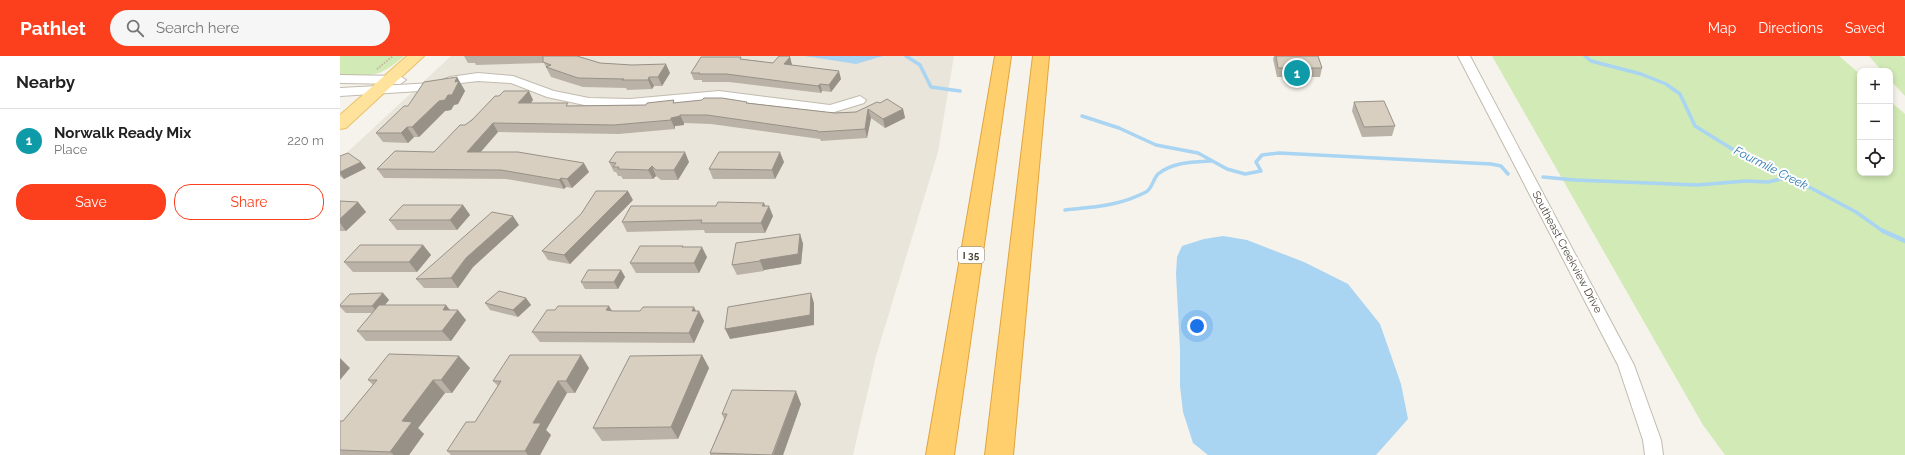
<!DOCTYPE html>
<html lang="en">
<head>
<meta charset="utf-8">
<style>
  :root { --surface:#fff; --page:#f6f6f6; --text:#222; --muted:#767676; --line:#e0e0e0; --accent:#fc3f1d }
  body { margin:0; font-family:Raleway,sans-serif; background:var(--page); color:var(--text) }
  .controls { position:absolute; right:12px; top:12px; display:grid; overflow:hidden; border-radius:8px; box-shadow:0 2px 6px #0003 }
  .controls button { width:36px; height:36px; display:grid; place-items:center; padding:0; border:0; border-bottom:1px solid var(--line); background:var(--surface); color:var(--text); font:20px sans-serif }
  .you { position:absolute; left:857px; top:270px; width:14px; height:14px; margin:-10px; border:3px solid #fff; border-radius:50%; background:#1a73e8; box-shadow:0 0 0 6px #1a73e833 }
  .badge { display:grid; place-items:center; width:26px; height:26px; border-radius:50%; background:var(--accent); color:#fff; font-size:13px; font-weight:700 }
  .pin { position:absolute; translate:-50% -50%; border:2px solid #fff; box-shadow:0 1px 4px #0006 }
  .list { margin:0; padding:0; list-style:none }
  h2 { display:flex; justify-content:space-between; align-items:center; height:52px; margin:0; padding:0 16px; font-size:17px }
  h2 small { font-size:13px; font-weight:400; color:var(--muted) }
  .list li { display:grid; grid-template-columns:26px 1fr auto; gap:12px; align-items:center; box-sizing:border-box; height:64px; padding:0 16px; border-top:1px solid var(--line) }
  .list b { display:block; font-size:15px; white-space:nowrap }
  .list p { margin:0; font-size:13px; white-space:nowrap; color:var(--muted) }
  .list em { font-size:13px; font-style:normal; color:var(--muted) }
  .actions { display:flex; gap:8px; padding:12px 16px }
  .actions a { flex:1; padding:9px 0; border:1px solid var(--accent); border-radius:16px; text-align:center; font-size:14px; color:var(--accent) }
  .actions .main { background:var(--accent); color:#fff }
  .icon { flex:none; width:22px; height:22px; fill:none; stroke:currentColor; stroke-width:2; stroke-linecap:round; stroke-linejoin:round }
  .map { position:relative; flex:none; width:1565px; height:399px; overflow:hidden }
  header { display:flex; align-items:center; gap:24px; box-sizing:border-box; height:56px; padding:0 20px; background:var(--accent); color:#fff }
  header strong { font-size:19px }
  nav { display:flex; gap:22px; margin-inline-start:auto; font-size:14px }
  .search { width:280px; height:36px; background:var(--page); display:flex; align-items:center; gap:10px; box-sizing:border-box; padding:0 14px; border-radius:22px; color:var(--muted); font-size:15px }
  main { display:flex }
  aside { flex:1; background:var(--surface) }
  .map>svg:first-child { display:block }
</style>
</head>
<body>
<header>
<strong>Pathlet</strong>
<div class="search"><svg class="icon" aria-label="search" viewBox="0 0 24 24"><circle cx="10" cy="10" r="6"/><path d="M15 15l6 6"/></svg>Search here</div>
<nav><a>Map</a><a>Directions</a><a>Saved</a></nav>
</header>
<main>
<aside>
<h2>Nearby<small></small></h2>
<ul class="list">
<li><span class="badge" style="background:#0f9aa8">1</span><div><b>Norwalk Ready Mix</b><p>Place</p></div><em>220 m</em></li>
</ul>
<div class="actions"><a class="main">Save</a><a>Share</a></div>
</aside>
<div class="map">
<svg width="1565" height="399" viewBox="0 0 1565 399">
  <rect width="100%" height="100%" fill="#f6f3ec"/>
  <polygon fill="#eae5da" points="111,0 614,0 598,96 536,300 513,399 0,399 0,103"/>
  <g fill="#d2eab5">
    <path d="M0 0H64C39 22 32 20 0 19Z"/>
    <polygon points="1152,0 1499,0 1520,18 1520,117 1550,117 1550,45 1565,58 1565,399 1385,399 1363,369"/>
    <polygon points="1529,0 1562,0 1565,2 1565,40 1550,24 1550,15 1542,15"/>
  </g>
  <g fill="#a9d4f2">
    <polygon points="465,0 543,0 516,8"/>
    <polygon points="883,180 907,184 964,206 1008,228 1040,268 1061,328 1068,363 1036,399 868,399 853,387 843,356 840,330 840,292 836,218 837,201 842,190 864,183"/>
  </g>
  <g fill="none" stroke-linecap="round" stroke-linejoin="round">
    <g stroke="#a9d4f2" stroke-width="3.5">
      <polyline points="566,0 580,9 591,31 620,35"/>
      <polyline points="1245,0 1251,5 1301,18 1326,28 1340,38 1355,70 1410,104 1435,113 1516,156 1544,176"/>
      <polyline points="742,60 779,72 816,89 858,97 887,113 905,118 921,115 916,106 922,99 939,97 1151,108 1161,110 1168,118"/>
      <polyline points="1203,121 1235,124 1357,129 1406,125 1428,126 1449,121"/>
      <path d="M725 154C754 151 779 150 806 136 812 133 813 123 818 118 833 106 852 106 871 105"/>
    </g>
    <polyline stroke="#a9d4f2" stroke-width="4.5" points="1543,175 1565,185"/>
    <g stroke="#c2bbae" stroke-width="2">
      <g id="minor">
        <polygon points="1118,0 1130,0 1294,309 1321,384 1323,399 1305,399 1303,384 1278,309"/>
        <polygon points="138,17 173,20 214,35 249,42 290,43 379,35 490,49 520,40 526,44 524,47 491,57 379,43 290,51 249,50 207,41 171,27 138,25 112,28 96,34 0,40 0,32 94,27 110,21"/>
        <polygon points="0,19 60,20 66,24 60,28 0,27"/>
      </g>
    </g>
    <g stroke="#e6c16a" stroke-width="2">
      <polygon id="major" points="67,0 84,0 6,72 0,73 0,59"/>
    </g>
    <g stroke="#e0a43c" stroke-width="2">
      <g id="highway">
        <polygon points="655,0 671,0 614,399 586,399"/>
        <polygon points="693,0 709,0 673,399 645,399"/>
      </g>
    </g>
    <polyline stroke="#c4b79f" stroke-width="2" stroke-dasharray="1.5 1.5" stroke-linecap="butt" points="37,13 53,0"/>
    <use href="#minor" fill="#fff" fill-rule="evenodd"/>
    <use href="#major" fill="#ffe39c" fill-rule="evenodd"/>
    <use href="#highway" fill="#ffcf6e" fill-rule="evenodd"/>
  </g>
  <g fill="#bab2a6">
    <polygon points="124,0 237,0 260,7 330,17 322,30 314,30 312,33 287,34 286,32 243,31 211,21 204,7 136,9 135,7 128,7"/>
    <polygon points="934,0 978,0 982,12 980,21 937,21 933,3"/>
    <polygon points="450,1 452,9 501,23 491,36 482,35 481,37 389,26 362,26 362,24 354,24 351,17 402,3 433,7"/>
    <polygon points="117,21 125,35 118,48 114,49 111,54 105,55 79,81 74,81 68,87 43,86 36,77 68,50"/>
    <polygon points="159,40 193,44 191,47 230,50 306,49 335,47 407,46 407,47 495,57 516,56 540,47 563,53 565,62 545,72 531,62 527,82 481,85 480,83 371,68 344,67 344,69 335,70 335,73 279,78 158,76 140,96 249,116 232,132 226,131 224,133 166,123 44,122 37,113 94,96"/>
    <polygon points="1014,46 1055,70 1052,80 1022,81 1012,55"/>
    <polygon points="0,100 26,112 4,123 0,120"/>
    <polygon points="269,106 349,106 338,124 321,124 316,120 313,123 283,123 281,120 278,120 276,116 274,116"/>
    <polygon points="444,106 435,123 373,123 369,113"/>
    <polygon points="293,144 230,208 208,204 202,195 241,158"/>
    <polygon points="0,145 18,146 26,156 6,175 0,175"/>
    <polygon points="424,147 425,150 433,160 425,177 365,177 364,174 287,176 282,166 376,150"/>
    <polygon points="123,149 130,159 117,174 57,174 49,164"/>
    <polygon points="179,169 133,211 118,232 84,232 76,223"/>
    <polygon points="460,178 463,188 461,208 424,214 424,215 397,219 392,209"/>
    <polygon points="83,189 91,199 77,216 13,216 4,206"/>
    <polygon points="343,190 344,191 367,201 359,217 296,217 290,207"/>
    <polygon points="281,214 285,221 278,233 245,233 241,226"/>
    <polygon points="43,237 49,244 45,249 110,254 126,264 111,285 26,285 17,275 32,257 6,257 0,251 0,249"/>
    <polygon points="186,242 191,249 178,261 150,254 145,247"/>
    <polygon points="271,255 359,255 364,265 354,287 200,286 192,276"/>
    <polygon points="362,299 369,312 338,383 262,385 253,372"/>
    <polygon points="130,312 112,337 105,337 78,372 84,378 69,399 0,399 0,365 3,365 33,329 28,324"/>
    <polygon points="249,312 235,337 227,337 206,374 211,379 200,399 111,399 107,395 135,366 158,330 153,325"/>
    <polygon points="461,348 443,399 370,399 370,397 384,363 382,358"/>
  </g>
  <g fill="#979187">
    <polygon points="450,1 452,9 447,16 444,8"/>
    <polygon points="326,8 330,17 322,30 318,21"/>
    <polygon points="499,15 501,23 491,36 489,29"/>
    <polygon points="117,21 125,35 118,48 114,49 111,54 105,55 79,81 72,71 115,26"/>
    <polygon points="309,21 314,30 312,33 308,24"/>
    <polygon points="480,28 482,35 481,37 478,30"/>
    <polygon points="189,35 193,44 183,56 178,47"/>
    <polygon points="528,53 531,62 527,82 525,73"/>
    <polygon points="563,53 565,62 545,72 543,63"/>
    <polygon points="340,59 344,67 344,69 335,70 335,73 331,64 331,62"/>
    <polygon points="153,67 158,76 133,105 127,96"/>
    <polygon points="67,71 74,81 68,87 61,77"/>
    <polygon points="345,96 349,106 338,124 334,114"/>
    <polygon points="440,96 444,106 435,123 432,114"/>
    <polygon points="21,106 26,112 4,123 0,117 0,116"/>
    <polygon points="244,107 249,116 232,132 227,123"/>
    <polygon points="312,110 316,120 313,123 308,114"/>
    <polygon points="221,122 226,131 224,133 219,124"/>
    <polygon points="288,135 293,144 230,208 224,199"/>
    <polygon points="18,146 26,156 6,175 0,167 0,163"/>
    <polygon points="424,147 427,155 429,150 433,160 425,177 421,167 422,150"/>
    <polygon points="123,149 130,159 117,174 110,164"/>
    <polygon points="173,160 179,169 133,211 118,232 111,222 126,202"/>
    <polygon points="460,178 463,188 461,208 424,214 424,215 420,205 420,204"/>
    <polygon points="83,189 91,199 77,216 69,206"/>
    <polygon points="362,191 367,201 359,217 354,207"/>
    <polygon points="281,214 285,221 278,233 274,226"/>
    <polygon points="43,237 49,244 38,257 32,250"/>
    <polygon points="471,237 474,247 474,269 390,283 385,273"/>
    <polygon points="186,242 191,249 178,261 173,254"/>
    <polygon points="106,249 114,259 118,254 126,264 111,285 102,275 103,254"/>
    <polygon points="269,250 275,260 266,254"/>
    <polygon points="354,251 358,259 359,255 364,265 354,287 349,277 352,255"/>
    <polygon points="241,299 249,312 235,337 226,325"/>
    <polygon points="362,299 369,312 338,383 331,371"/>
    <polygon points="119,300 130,312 112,337 101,324"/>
    <polygon points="0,302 10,312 0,324"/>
    <polygon points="93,324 105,337 78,372 84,378 69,399 54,399 50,396 62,365"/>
    <polygon points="218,325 227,337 206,374 211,379 200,399 188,399 185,395 193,367"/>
    <polygon points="456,335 461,348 443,399 433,399"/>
  </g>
  <g fill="#d8cfc1" stroke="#979187">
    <polygon points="203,0 237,0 260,7 292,9 326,8 318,21 309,21 308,24 282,24 284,23 238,22 206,11 211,9 203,6"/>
    <polygon points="439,0 449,0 450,1 444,8 499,15 489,29 480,28 478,30 386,18 359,18 360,17 351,17 361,1 401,1 400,3 433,7"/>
    <polygon points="936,0 978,0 982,12 938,12"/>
    <polygon points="117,21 115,26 119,25 112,39 108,39 105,44 99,45 72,71 67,71 61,77 36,77 64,50 68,50 84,26"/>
    <polygon points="164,35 189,35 178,47 228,47 226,50 306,49 307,47 334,44 333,47 362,44 364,42 382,42 407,46 406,47 495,57 516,56 537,46 540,47 547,43 563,53 543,63 528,53 525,73 478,76 478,75 367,59 340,59 340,60 331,62 331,64 274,69 153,67 127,96 178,96 244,107 227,123 221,122 219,124 161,114 37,113 55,95 94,96 120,69 125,69 132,64 155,40 159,40"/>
    <polygon points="1044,45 1055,70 1024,71 1014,46"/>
    <polygon points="276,96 345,96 334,114 316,114 312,110 308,114 278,113 279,111 273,111 276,107 269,106"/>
    <polygon points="379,96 440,96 432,114 369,113"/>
    <polygon points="8,97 21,106 0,116 0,100"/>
    <polygon points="256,135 288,135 224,199 202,195 241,158"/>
    <polygon points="0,145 18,146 0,163"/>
    <polygon points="378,146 424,147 422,150 429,150 421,167 361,167 362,164 282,166 291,150 376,150"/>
    <polygon points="63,149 123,149 110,164 49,164"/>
    <polygon points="152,156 173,160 126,202 111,222 76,223"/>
    <polygon points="460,178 458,198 420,204 420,205 392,209 396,187"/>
    <polygon points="20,189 83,189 69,206 4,206"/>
    <polygon points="300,190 343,190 342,191 362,191 354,207 290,207"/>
    <polygon points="248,214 281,214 274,226 241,226"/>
    <polygon points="159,235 186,242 173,254 145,247"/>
    <polygon points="43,237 32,250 0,250 0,249 10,238"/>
    <polygon points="471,237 470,259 385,273 388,251"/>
    <polygon points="39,249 106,249 103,254 118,254 102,275 17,275"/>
    <polygon points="218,250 269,250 266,254 273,255 300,255 303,251 354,251 352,255 359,255 349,277 192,276 207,254 215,254"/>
    <polygon points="49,298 119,300 101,324 93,324 62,365 72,366 50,396 0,394 0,365 3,365 37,324 28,324"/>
    <polygon points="170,299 241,299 226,325 218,325 193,367 201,367 185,395 107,395 126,366 135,366 161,325 153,325"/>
    <polygon points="362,299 331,371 253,372 290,300"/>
    <polygon points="392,334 456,335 432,399 370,397 387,358 382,358"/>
  </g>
  <g text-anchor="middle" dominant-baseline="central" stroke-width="4" stroke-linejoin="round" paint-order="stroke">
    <rect fill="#fff" stroke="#817c74" stroke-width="1" x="618" y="191" width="26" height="16" rx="3"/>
    <g font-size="10" font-weight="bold" fill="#4b4439">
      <text x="631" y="199">I 35</text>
    </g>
    <g font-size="11" fill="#4b4439" stroke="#fff">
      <text transform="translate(1227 196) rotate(62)">Southeast Creekview Drive</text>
    </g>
    <g font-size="12" font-style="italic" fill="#2e7ab2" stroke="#fff">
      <text transform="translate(1431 112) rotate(27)">Fourmile Creek</text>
    </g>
  </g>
</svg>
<div class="controls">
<button>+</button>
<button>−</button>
<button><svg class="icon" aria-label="locate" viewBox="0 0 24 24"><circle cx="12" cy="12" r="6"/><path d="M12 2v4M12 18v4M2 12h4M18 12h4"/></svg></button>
</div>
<div class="you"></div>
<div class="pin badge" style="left:957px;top:17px;background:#0f9aa8">1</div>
</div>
</main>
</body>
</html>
